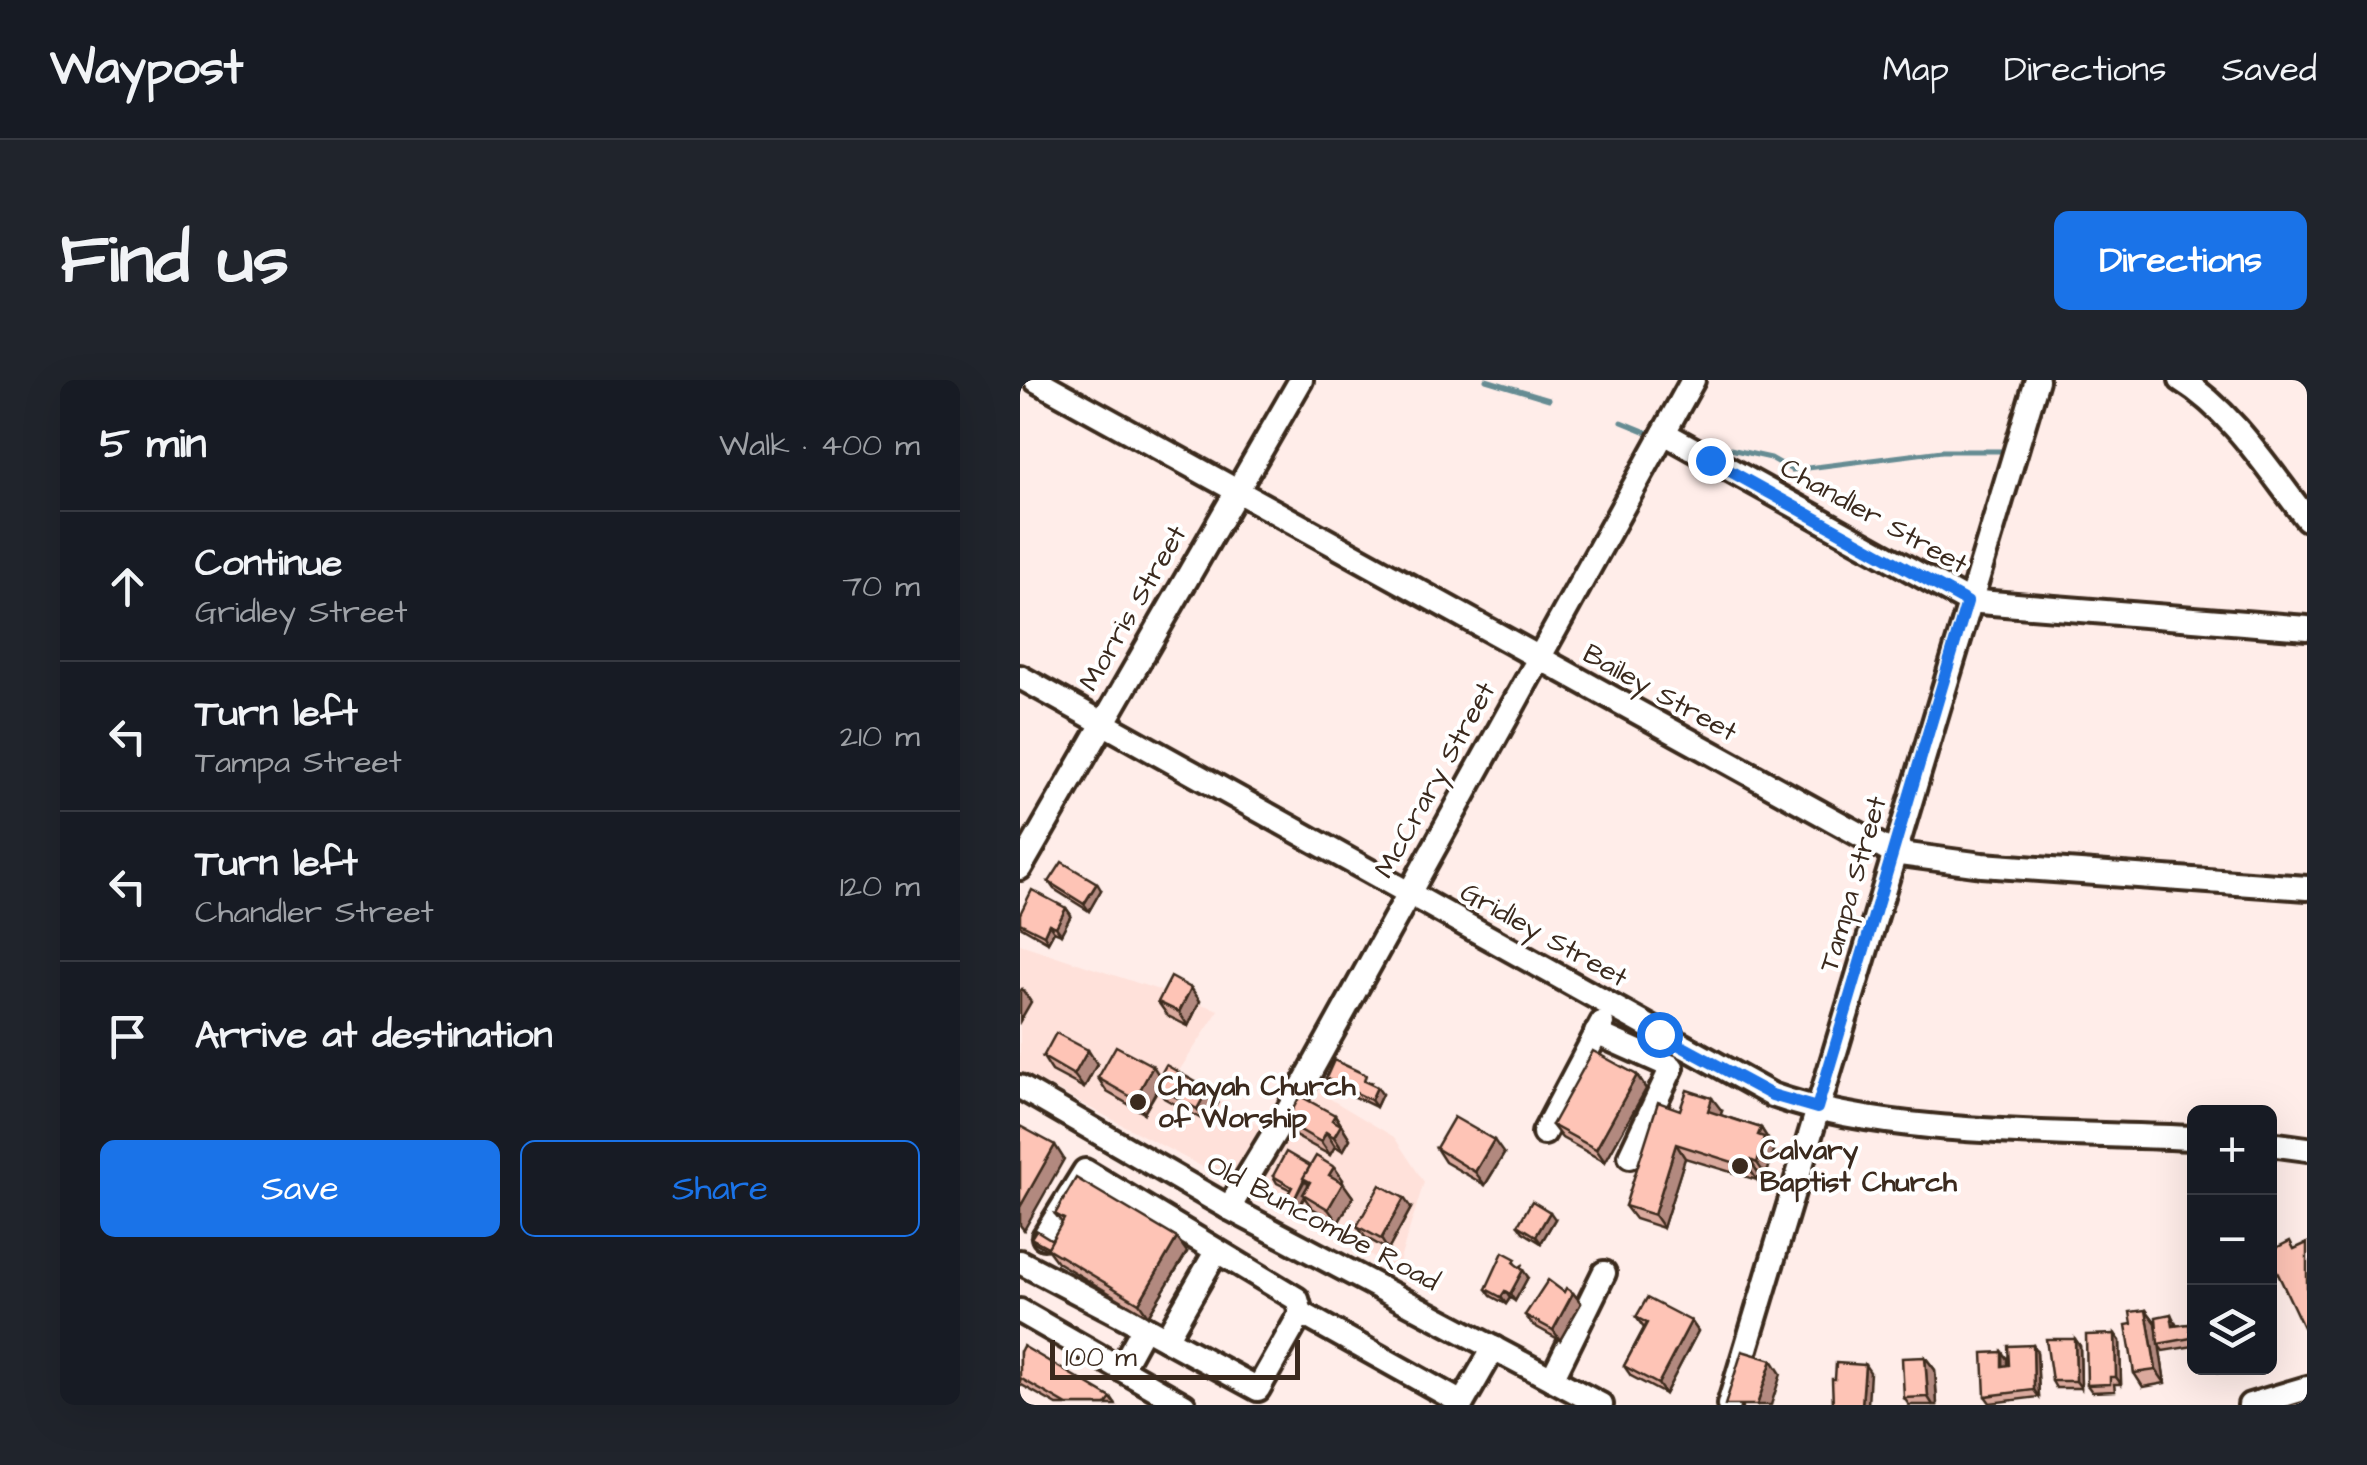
<!DOCTYPE html>
<html lang="en">
<head>
<meta charset="utf-8">
<style>
  :root { --surface:#171b24; --page:#20242c; --text:#f1f3f6; --muted:#9ea1a6; --line:#363941; --accent:#1a73e8 }
  body { margin:0; font-family:"Architects Daughter",sans-serif; background:var(--page); color:var(--text) }
  .controls { position:absolute; right:30px; bottom:30px; display:grid; overflow:hidden; border-radius:15px; box-shadow:0 10px 40px #0002 }
  .controls button { width:90px; height:90px; display:grid; place-items:center; padding:0; border:0; border-bottom:2px solid var(--line); background:var(--surface); color:var(--text); font:50px sans-serif }
  .scale { position:absolute; left:30px; bottom:25px; width:250px; box-sizing:border-box; padding-left:10px; border:5px solid #3b2a1e; border-top:0; font-size:28px; line-height:35px; white-space:nowrap; color:#3b2a1e; -webkit-text-stroke:8px #fff; paint-order:stroke }
  .stop { position:absolute; width:30px; height:30px; margin:-22px; border:8px solid #1a73e8; border-radius:50%; background:#fff }
  .stop.end { background:#1a73e8; border-color:#fff; box-shadow:0 2px 10px #0008 }
  .list { margin:0; padding:0; list-style:none }
  h2 { display:flex; justify-content:space-between; align-items:center; height:130px; margin:0; padding:0 40px; font-size:42px }
  h2 small { font-size:32px; font-weight:400; color:var(--muted) }
  .list li { display:grid; grid-template-columns:65px 1fr auto; gap:30px; align-items:center; box-sizing:border-box; height:150px; padding:0 40px; border-top:2px solid var(--line) }
  .list b { display:block; font-size:38px; white-space:nowrap }
  .list p { margin:0; font-size:32px; white-space:nowrap; color:var(--muted) }
  .list em { font-size:32px; font-style:normal; color:var(--muted) }
  .actions { display:flex; gap:20px; padding:30px 40px }
  .actions a { flex:1; padding:22px 0; border:2px solid var(--accent); border-radius:15px; text-align:center; font-size:35px; color:var(--accent) }
  .actions .main { background:var(--accent); color:#fff }
  .icon { flex:none; width:55px; height:55px; fill:none; stroke:currentColor; stroke-width:2; stroke-linecap:round; stroke-linejoin:round }
  .map { position:relative; flex:none; width:1287px; height:1025px; overflow:hidden; border-radius:15px }
  header { display:flex; align-items:center; gap:60px; box-sizing:border-box; height:140px; padding:0 50px; background:var(--surface); border-bottom:2px solid var(--line) }
  header strong { font-size:48px }
  nav { display:flex; gap:55px; margin-inline-start:auto; font-size:35px }
  .intro { display:flex; align-items:center; justify-content:space-between; box-sizing:border-box; height:240px; padding:0 60px }
  h1 { margin:0; font-size:70px }
  .button { padding:25px 45px; border-radius:15px; background:var(--accent); color:#fff; font-size:35px; font-weight:700 }
  main { display:flex; gap:60px; padding:0 60px }
  aside { flex:1; background:var(--surface); border-radius:15px; box-shadow:0 10px 40px #0002 }
  .map>svg:first-child { display:block }
</style>
</head>
<body>
<header>
<strong>Waypost</strong>
<nav><a>Map</a><a>Directions</a><a>Saved</a></nav>
</header>
<div class="intro"><h1>Find us</h1><a class="button">Directions</a></div>
<main>
<aside>
<h2>5 min<small>Walk · 400 m</small></h2>
<ul class="list">
<li><svg class="icon" aria-label="ahead" viewBox="0 0 24 24"><path d="M12 20V5M6 11l6-6 6 6"/></svg><div><b>Continue</b><p>Gridley Street</p></div><em>70 m</em></li>
<li><svg class="icon" aria-label="left" viewBox="0 0 24 24"><path d="M17 20v-9H6M10 6l-5 5 5 5"/></svg><div><b>Turn left</b><p>Tampa Street</p></div><em>210 m</em></li>
<li><svg class="icon" aria-label="left" viewBox="0 0 24 24"><path d="M17 20v-9H6M10 6l-5 5 5 5"/></svg><div><b>Turn left</b><p>Chandler Street</p></div><em>120 m</em></li>
<li><svg class="icon" aria-label="arrive" viewBox="0 0 24 24"><path d="M6 21V4h12l-3 4 3 4H6"/></svg><div><b>Arrive at destination</b></div></li>
</ul>
<div class="actions"><a class="main">Save</a><a>Share</a></div>
</aside>
<div class="map">
<svg width="1287" height="1025" viewBox="0 0 1287 1025">
  <rect width="100%" height="100%" fill="#ffede9"/>
  <filter id="ink" filterUnits="userSpaceOnUse"><feTurbulence type="fractalNoise" baseFrequency=".01" numOctaves="2"/><feDisplacementMap in="SourceGraphic" scale="20" xChannelSelector="R" yChannelSelector="G"/><feConvolveMatrix kernelMatrix="1 2 1 2 8 2 1 2 1" color-interpolation-filters="sRGB"/></filter>
  <g filter="url(#ink)">
    <polygon fill="#ffe1da" points="0,564 199,630 157,694 239,746 272,696 374,757 404,802 377,889 0,691"/>
    <g fill="none" stroke-linecap="round" stroke-linejoin="round">
      <g stroke="#668c93" stroke-width="5">
        <polyline points="466,0 529,19"/>
        <polyline points="602,42 629,53"/>
        <polyline points="701,67 751,78 772,90 922,71 984,71"/>
      </g>
      <g stroke="#3b2a1e" stroke-width="30">
        <g id="minor">
          <polyline points="16,0 873,473 962,485 1287,508"/>
          <path d="M1161 0C1214 33 1249 91 1287 139"/>
          <polyline points="644,53 947,221 1287,248"/>
          <path d="M0 297 752 715C869 757 1049 752 1174 758"/>
          <polyline points="0,488 281,0"/>
          <polyline points="576,653 652,687 610,776"/>
          <polyline points="0,707 209,828 581,1025"/>
          <polyline points="524,753 582,643"/>
          <polyline points="1250,764 1287,769"/>
          <polyline points="209,828 278,714 673,0"/>
          <polyline points="24,857 65,791 277,919 281,933"/>
          <polyline points="0,882 124,947 101,989"/>
          <polyline points="0,931 164,1025"/>
          <polyline points="124,947 238,1009 281,933 442,1023"/>
          <polyline points="146,959 196,872"/>
          <polyline points="532,999 584,893"/>
          <polyline points="441,1025 474,968"/>
          <polyline points="709,1025 1017,0"/>
          <polyline points="1230,1025 1287,1008"/>
        </g>
      </g>
      <use href="#minor" stroke="#fff" stroke-width="22"/>
    </g>
    <g fill="#daa99d" stroke="#3b2a1e" stroke-width="2.5">
      <polygon points="29,502 81,510 69,531 34,509"/>
      <polygon points="46,528 51,535 41,554 34,551 28,562 0,546 0,534"/>
      <polygon points="171,608 180,621 168,646 148,636 138,622"/>
      <polygon points="23,677 77,684 64,708 32,691"/>
      <polygon points="617,695 626,709 585,782 542,758 532,745"/>
      <polygon points="140,696 198,723 187,742 144,718 138,709 124,733 87,712 78,698"/>
      <polygon points="306,698 351,702 350,704 362,714 356,727 310,705"/>
      <polygon points="660,730 702,731 700,735 741,748 750,762 749,764 754,771 746,796 739,794 737,800 665,778 643,848 615,839 605,826"/>
      <polygon points="315,735 330,759 323,771 315,766 310,775 275,756 266,742"/>
      <polygon points="416,768 484,774 465,805 425,782"/>
      <polygon points="290,786 314,787 323,800 322,803 333,817 318,843 292,828 284,817 279,827 272,823 267,816 271,810 257,803 253,796"/>
      <polygon points="391,828 368,870 345,857 337,846"/>
      <polygon points="35,834 167,872 128,936 37,882 28,870 14,862 11,858 32,860 42,843"/>
      <polygon points="535,839 521,863 503,852 498,845"/>
      <polygon points="501,886 500,888 508,897 495,921 490,918 486,924 471,916 466,909"/>
      <polygon points="544,912 553,913 561,923 540,960 513,945 505,935"/>
      <polygon points="1126,930 1136,943 1151,934 1157,946 1169,944 1173,950 1174,966 1143,971 1139,966 1145,1003 1123,1007 1114,993 1112,944"/>
      <polygon points="616,937 671,941 678,951 645,1014 611,996 604,986 624,948"/>
      <polygon points="1095,954 1100,961 1101,1004 1094,1004 1095,1011 1072,1012 1067,1005"/>
      <polygon points="1055,959 1060,966 1061,1008 1036,1008 1032,1001"/>
      <polygon points="1013,965 1017,972 1019,1017 970,1023 965,1016 987,979 987,985 989,985"/>
      <polygon points="0,972 91,1018 96,1025 37,1025 0,1004"/>
      <polygon points="905,977 915,990 917,1025 889,1025 884,1018"/>
      <polygon points="1195,988 1214,988 1198,992"/>
    </g>
    <g fill="#b2897f" stroke="#3b2a1e" stroke-width="2.5">
      <polygon points="77,503 81,510 69,531 64,524"/>
      <polygon points="46,528 51,535 41,554 36,547"/>
      <polygon points="29,544 34,551 28,562 24,555"/>
      <polygon points="171,608 180,621 168,646 159,632"/>
      <polygon points="2,609 11,622 0,641 0,611"/>
      <polygon points="68,670 77,684 64,708 54,695"/>
      <polygon points="133,686 142,700 135,705 137,709 124,733 115,719"/>
      <polygon points="617,695 626,709 585,782 576,769"/>
      <polygon points="357,707 362,714 356,727 351,720"/>
      <polygon points="188,709 198,723 187,742 177,729"/>
      <polygon points="692,718 702,731 697,745 688,731"/>
      <polygon points="315,735 330,759 323,771 314,757 312,740"/>
      <polygon points="741,748 750,762 749,764 754,771 746,796 737,783 738,755"/>
      <polygon points="306,752 315,766 310,775 301,762"/>
      <polygon points="474,760 484,774 465,805 455,792"/>
      <polygon points="656,764 665,778 643,848 634,835"/>
      <polygon points="35,765 44,779 4,850 0,845 0,827"/>
      <polygon points="730,780 739,794 737,800 728,787"/>
      <polygon points="314,787 323,800 318,809 309,795"/>
      <polygon points="285,800 290,807 279,827 274,820"/>
      <polygon points="323,803 333,817 318,843 308,829"/>
      <polygon points="384,818 391,828 368,870 361,859"/>
      <polygon points="530,832 535,839 521,863 516,856"/>
      <polygon points="157,858 167,872 128,936 119,923"/>
      <polygon points="503,890 508,897 495,921 490,914"/>
      <polygon points="485,911 490,918 486,924 481,917"/>
      <polygon points="553,913 561,923 540,960 533,950"/>
      <polygon points="1126,930 1136,943 1145,1003 1136,990"/>
      <polygon points="671,941 678,951 645,1014 638,1004"/>
      <polygon points="1169,944 1173,950 1174,963 1171,958"/>
      <polygon points="1095,954 1100,961 1101,1004 1096,997"/>
      <polygon points="1055,959 1060,966 1061,1008 1056,1001"/>
      <polygon points="1013,965 1017,972 1019,1017 1014,1010"/>
      <polygon points="982,972 987,979 987,993 982,986"/>
      <polygon points="905,977 915,990 917,1025 913,1025 908,1017"/>
      <polygon points="752,980 761,994 751,1025 737,1025"/>
      <polygon points="845,985 850,992 848,1025 842,1025"/>
    </g>
    <g fill="#fec4b6" stroke="#3b2a1e" stroke-width="2.5">
      <polygon points="42,482 77,503 64,524 29,502"/>
      <polygon points="12,510 46,528 36,547 29,544 24,555 0,543 0,534"/>
      <polygon points="151,597 171,608 159,632 138,622"/>
      <polygon points="36,653 68,670 54,695 23,677"/>
      <polygon points="96,666 133,686 115,719 78,698"/>
      <polygon points="573,671 617,695 576,769 532,745"/>
      <polygon points="314,680 346,695 344,701 357,707 351,720 306,698"/>
      <polygon points="146,685 188,709 177,729 135,705"/>
      <polygon points="667,710 692,718 688,731 741,748 738,755 744,757 737,783 730,780 728,787 656,764 634,835 605,826 638,722 660,730"/>
      <polygon points="280,716 315,735 312,740 321,745 314,757 306,752 301,762 266,742"/>
      <polygon points="434,737 474,760 455,792 416,768"/>
      <polygon points="0,746 35,765 0,827"/>
      <polygon points="266,772 290,786 274,820 267,816 272,807 253,796"/>
      <polygon points="296,776 314,787 309,795 323,803 308,829 283,814 290,802 283,798"/>
      <polygon points="56,798 157,858 119,923 27,868 44,839 35,834"/>
      <polygon points="360,805 384,818 361,859 337,846"/>
      <polygon points="512,821 530,832 516,856 498,845"/>
      <polygon points="16,850 32,860 28,867 11,858"/>
      <polygon points="1270,861 1274,869 1287,863 1287,945 1283,947 1250,877 1250,871"/>
      <polygon points="483,872 496,879 494,883 503,890 490,914 485,911 481,917 466,909"/>
      <polygon points="528,900 544,912 546,908 553,913 533,950 505,935"/>
      <polygon points="627,918 671,941 638,1004 604,986 627,943 616,937"/>
      <polygon points="1126,930 1136,990 1114,993 1106,945 1112,944 1110,932"/>
      <polygon points="1151,934 1153,946 1169,944 1171,958 1138,964 1136,937"/>
      <polygon points="1095,954 1096,997 1090,997 1090,1004 1067,1005 1066,955"/>
      <polygon points="1026,959 1055,959 1056,1001 1032,1001"/>
      <polygon points="1013,965 1014,1010 965,1016 963,973 982,972 982,986 989,985 988,966"/>
      <polygon points="3,966 91,1018 86,1025 47,1025 0,998 0,972"/>
      <polygon points="722,971 752,980 737,1025 705,1025"/>
      <polygon points="905,977 908,1017 884,1018 882,978"/>
      <polygon points="816,983 845,985 842,1025 813,1025 812,999 815,999"/>
    </g>
  </g>
  <g fill="none" stroke-linecap="round" stroke-linejoin="round" filter="url(#ink)">
    <polyline stroke="#1a73e8" stroke-width="12" points="639,654 752,715 797,728 947,222 690,80"/>
  </g>
  <g fill="#3b2a1e" stroke="#fff" stroke-width="4">
    <circle cx="118" cy="722" r="10"/>
    <circle cx="720" cy="786" r="10"/>
  </g>
  <g text-anchor="middle" dominant-baseline="central" stroke-width="8" stroke-linejoin="round" paint-order="stroke">
    <g font-size="28" fill="#3b2a1e" stroke="#fff">
      <text transform="translate(854 136) rotate(29)">Chandler Street</text>
      <text transform="translate(113 228) rotate(-60)">Morris Street</text>
      <text transform="translate(640 313) rotate(29)">Bailey Street</text>
      <text transform="translate(415 400) rotate(-61)">McCrary Street</text>
      <text transform="translate(833 504) rotate(-74)">Tampa Street</text>
      <text transform="translate(524 555) rotate(29)">Gridley Street</text>
      <text transform="translate(303 843) rotate(28)">Old Buncombe Road</text>
    </g>
    <g font-size="28" font-weight="bold" fill="#3b2a1e" stroke="#fff" text-anchor="start">
      <text x="138" y="706">Chayah Church<tspan x="138" dy="32">of Worship</tspan></text>
      <text x="740" y="770">Calvary<tspan x="740" dy="32">Baptist Church</tspan></text>
    </g>
  </g>
</svg>
<div class="controls">
<button>+</button>
<button>−</button>
<button><svg class="icon" aria-label="layers" viewBox="0 0 24 24"><path d="M12 4l9 5-9 5-9-5zM3 14l9 5 9-5"/></svg></button>
</div>
<div class="scale">100 m</div>
<div class="stop" style="left:639px;top:654px"></div>
<div class="stop end" style="left:690px;top:80px"></div>
</div>
</main>
</body>
</html>
